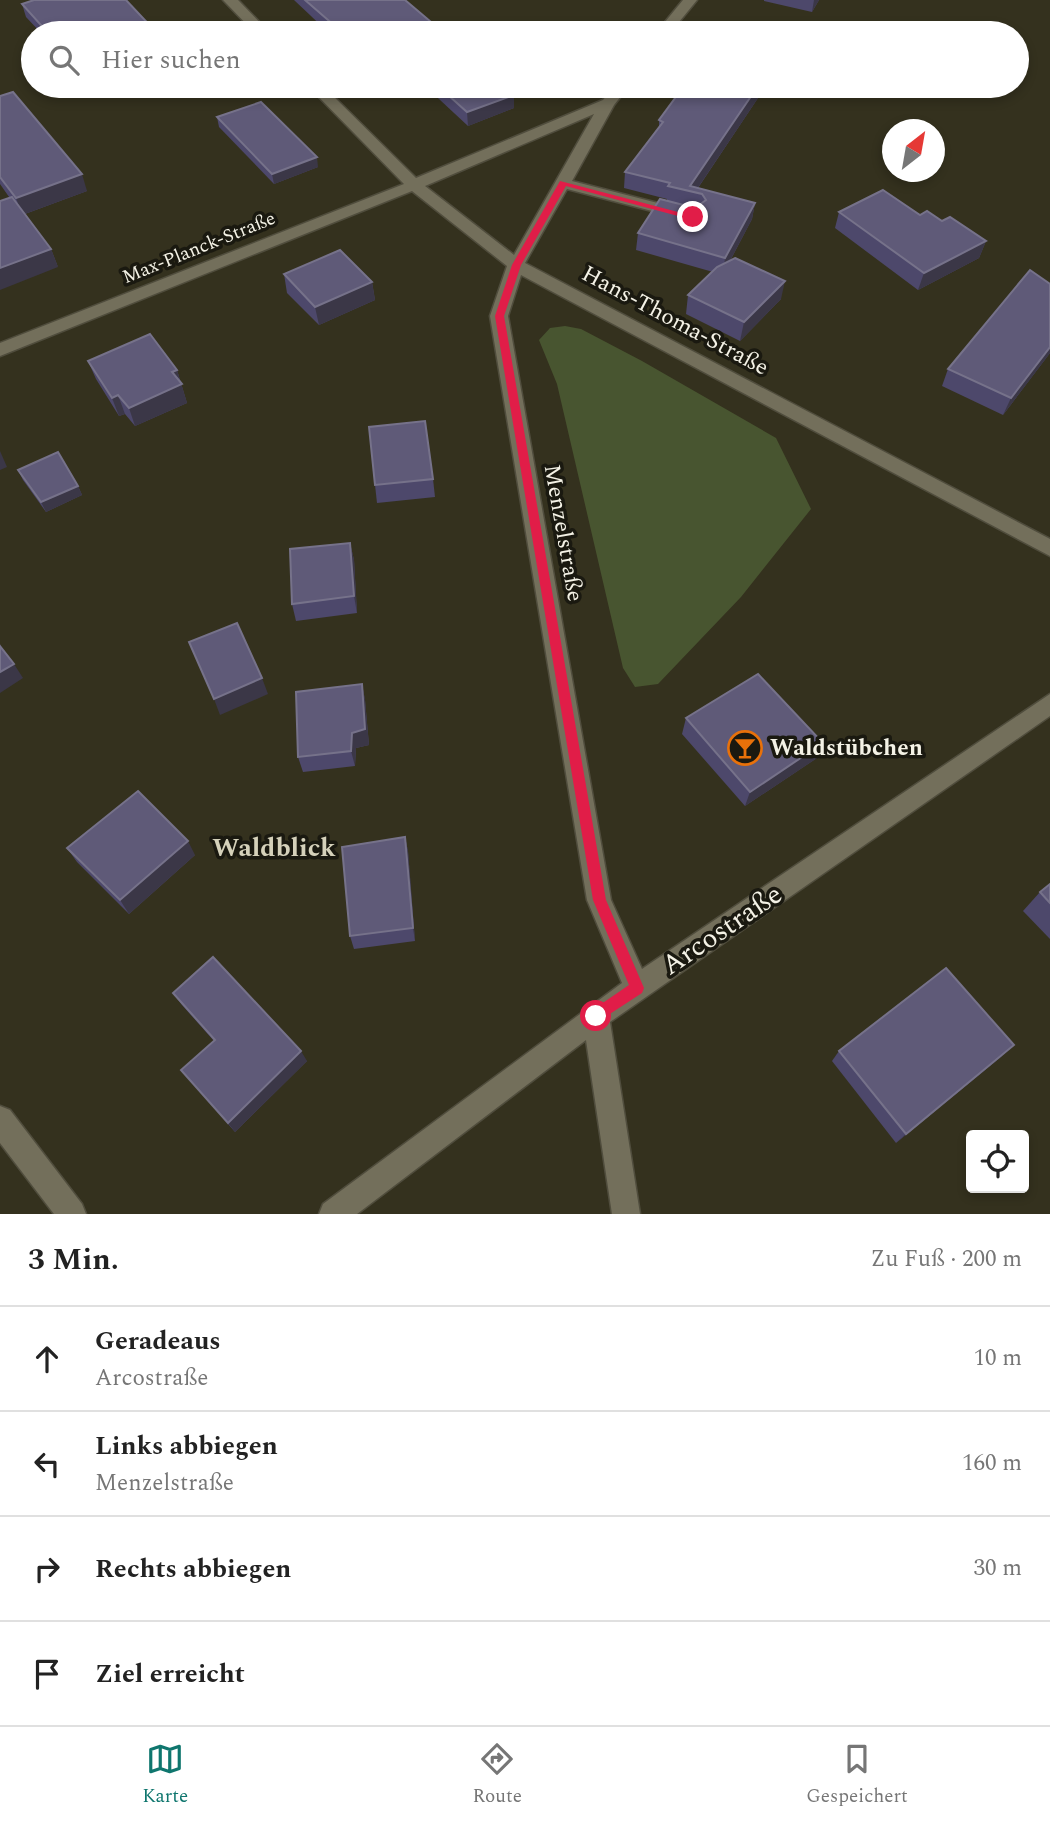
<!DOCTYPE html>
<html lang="de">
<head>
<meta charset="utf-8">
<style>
  :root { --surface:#fff; --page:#f2f2f2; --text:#222; --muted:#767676; --line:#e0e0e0; --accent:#0f766e }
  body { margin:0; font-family:Spectral,serif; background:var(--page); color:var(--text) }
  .controls { position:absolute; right:21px; bottom:21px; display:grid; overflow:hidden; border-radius:7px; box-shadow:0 4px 10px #0003 }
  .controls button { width:63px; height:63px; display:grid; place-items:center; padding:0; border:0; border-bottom:2px solid var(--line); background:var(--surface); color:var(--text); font:35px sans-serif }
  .compass { position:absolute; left:882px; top:119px; width:63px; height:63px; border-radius:50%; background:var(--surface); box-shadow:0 4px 10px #0003; rotate:31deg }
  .stop { position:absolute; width:21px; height:21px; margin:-16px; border:5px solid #e11d48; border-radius:50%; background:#fff }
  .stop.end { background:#e11d48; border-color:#fff; box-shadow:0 2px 7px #0008 }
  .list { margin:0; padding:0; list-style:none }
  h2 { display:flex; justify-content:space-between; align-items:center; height:91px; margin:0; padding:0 28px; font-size:30px }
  h2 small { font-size:23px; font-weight:400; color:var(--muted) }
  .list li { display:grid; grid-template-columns:46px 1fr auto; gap:21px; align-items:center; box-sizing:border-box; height:105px; padding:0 28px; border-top:2px solid var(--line) }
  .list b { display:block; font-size:26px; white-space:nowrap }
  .list p { margin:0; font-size:23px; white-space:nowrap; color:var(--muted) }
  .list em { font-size:23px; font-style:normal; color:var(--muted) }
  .icon { flex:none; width:38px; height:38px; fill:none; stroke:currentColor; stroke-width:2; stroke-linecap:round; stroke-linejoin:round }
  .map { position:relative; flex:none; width:1050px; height:1214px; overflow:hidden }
  .search { position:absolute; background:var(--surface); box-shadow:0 4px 10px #0003; left:21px; right:21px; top:21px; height:77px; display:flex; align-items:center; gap:18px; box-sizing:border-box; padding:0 24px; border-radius:38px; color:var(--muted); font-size:26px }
  .sheet { height:511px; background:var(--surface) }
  nav { display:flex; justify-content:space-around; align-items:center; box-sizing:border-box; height:98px; border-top:2px solid var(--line); background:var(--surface); font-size:19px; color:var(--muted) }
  nav a { display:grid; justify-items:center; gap:4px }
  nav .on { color:var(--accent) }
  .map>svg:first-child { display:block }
</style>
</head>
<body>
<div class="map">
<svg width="1050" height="1214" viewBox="0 0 1050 1214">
  <rect width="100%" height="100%" fill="#34311e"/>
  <polygon fill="#485530" points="565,326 581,329 642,361 776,438 811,509 741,597 658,684 635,687 623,668 557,384 539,340 550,328"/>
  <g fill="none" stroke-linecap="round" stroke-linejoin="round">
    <g stroke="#504d3d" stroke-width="3">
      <g id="minor">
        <polygon points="223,0 238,0 270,33 255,33"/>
        <polygon points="683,0 697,0 670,33 656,33"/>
        <path d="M308 86H323L416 178 603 100 615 86H629L614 105 572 181 689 211 691 214 683 219 567 189 525 263 1050 539V556L521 275 508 316 611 900 642 969 1050 694V716L610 1022 640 1214H612L586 1040 357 1214H319L323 1204 622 983 587 900 490 316 507 266 412 191 0 356V343L404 184ZM594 114 514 255 425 186Z"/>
        <polygon points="0,1106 10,1110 82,1204 86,1214 54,1214 0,1143"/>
      </g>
    </g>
    <use href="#minor" fill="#736f5b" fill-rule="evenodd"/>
  </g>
  <g fill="#4d486b">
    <polygon points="294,0 405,0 444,33 329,33"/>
    <polygon points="764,0 819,0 812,12 764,1"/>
    <polygon points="22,4 157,33 41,33 26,17"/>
    <polygon points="425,86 504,86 514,95 514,108 468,126"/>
    <polygon points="691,86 766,86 698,188 755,203 752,219 730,261 781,299 740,341 686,314 688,295 713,272 636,250 638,233 667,201 667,199 624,188 625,172 659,128 659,120"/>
    <polygon points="0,96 87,191 25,214 51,249 58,267 0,184"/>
    <polygon points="217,117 318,167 274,184 219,127"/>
    <polygon points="839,212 920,215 942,221 986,241 979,258 918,290 835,228"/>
    <polygon points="284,274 372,282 375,300 319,325 287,293"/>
    <polygon points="1050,284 1050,353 1003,415 942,386 948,369"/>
    <polygon points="88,361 177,370 187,403 135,426 125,414 119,416 96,379"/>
    <polygon points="18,470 78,486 82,495 46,512 23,480"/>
    <polygon points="433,479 435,497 377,503 375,485"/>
    <polygon points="350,543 354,560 357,613 296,621 292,604"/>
    <polygon points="362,684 365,700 369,745 356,748 355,766 303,772 298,757"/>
    <polygon points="686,718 823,743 817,758 745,806 682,734"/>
    <polygon points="405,837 408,851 415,941 354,949 350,936"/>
    <polygon points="67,848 195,855 129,914 77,862"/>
    <polygon points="1050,884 1050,939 1023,911 1040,892"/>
    <polygon points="173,993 307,1061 235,1132 181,1070 214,1041 182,1005"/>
    <polygon points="839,1051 1002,1056 896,1143 832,1061"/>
  </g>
  <g fill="#3b3747">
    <polygon points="814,0 819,0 812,12"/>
    <polygon points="758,86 766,86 695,192 690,186"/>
    <polygon points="514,95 514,108 468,126 467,112"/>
    <polygon points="317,157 318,167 274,184 272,174"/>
    <polygon points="82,174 87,191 22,215 16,198"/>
    <polygon points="755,203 752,219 723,274 725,258"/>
    <polygon points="986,241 979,258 918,290 924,273"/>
    <polygon points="51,249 58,267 0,290 0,268"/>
    <polygon points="785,281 781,299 740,341 744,322"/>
    <polygon points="372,282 375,300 319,325 315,307"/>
    <polygon points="1050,347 1050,353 1003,415 1011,398"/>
    <polygon points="177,370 187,403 135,426 129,408 172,372"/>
    <polygon points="118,395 125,414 119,416 112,398"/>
    <polygon points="0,451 7,467 0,470"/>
    <polygon points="78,486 82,495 46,512 41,502"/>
    <polygon points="350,543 354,560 357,613 354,596"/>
    <polygon points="14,664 23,678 0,693 0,672"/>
    <polygon points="262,678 268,694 220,715 214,699"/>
    <polygon points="362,684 365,700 369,745 356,748 355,766 351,751 352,733"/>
    <polygon points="823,743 817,758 745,806 750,792"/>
    <polygon points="405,837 408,851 415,941 413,928"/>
    <polygon points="188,841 195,855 129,914 120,900"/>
    <polygon points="1014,1045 1002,1056 896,1143 906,1134"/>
    <polygon points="301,1051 307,1061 235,1132 228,1123"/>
  </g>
  <g fill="#5f5a78" stroke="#76728a" stroke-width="2">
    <polygon points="34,0 126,0 157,33 48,33 22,4"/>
    <polygon points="305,0 405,0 444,33 381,33 378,31 371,33 343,33"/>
    <polygon points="438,86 504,86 514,95 467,112"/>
    <polygon points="684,86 690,88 691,86 758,86 690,186 755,203 725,258 638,233 660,199 695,208 706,200 702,194 668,186 670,183 625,172 663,122 659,120"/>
    <polygon points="13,92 82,174 16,198 0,177 0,96"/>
    <polygon points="261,102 317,157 272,174 217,117"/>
    <polygon points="883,190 920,215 927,211 942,221 950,217 986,241 924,273 839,212"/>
    <polygon points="12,197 51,249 0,268 0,201"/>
    <polygon points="340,250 372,282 315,307 284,274"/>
    <polygon points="735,258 785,281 744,322 688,295 717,267"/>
    <polygon points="1030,270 1050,284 1050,347 1011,398 948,369"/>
    <polygon points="150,334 177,370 172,372 182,384 129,408 118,395 112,398 88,361"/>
    <polygon points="425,421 433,479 375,485 369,427"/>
    <polygon points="58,452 78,486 41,502 18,470"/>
    <polygon points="350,543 354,596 292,604 290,549"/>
    <polygon points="237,623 262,678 214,699 189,642"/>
    <polygon points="0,646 14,664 0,672"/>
    <polygon points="758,674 823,743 750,792 686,718"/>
    <polygon points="362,684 365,729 352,733 351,751 298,757 296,692"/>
    <polygon points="138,791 188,841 120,900 67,848"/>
    <polygon points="405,837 413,928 350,936 342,847"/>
    <polygon points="1050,884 1050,903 1040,892"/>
    <polygon points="213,957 301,1051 228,1123 181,1070 215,1040 173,993"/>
    <polygon points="946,968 1014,1045 906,1134 839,1051"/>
  </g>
  <polygon fill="#e11d48" points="560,181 697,217 693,220 566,186 521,265 504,316 606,900 644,988 642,993 596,1023 591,1021 591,1011 629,985 593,900 495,316 512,265"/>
  <defs>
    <g id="bar-ring" transform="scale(1.75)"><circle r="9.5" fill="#1a1910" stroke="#e8710a" stroke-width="1.5"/><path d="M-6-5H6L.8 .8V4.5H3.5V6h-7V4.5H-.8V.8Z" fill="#e8710a"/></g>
  </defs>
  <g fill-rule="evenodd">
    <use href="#bar-ring" x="745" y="748"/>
  </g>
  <g text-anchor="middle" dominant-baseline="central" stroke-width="7" stroke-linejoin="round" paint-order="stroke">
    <g font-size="19" fill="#f4f2e6" stroke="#1a1910">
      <text transform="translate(199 248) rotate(-22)">Max-Planck-Straße</text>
    </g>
    <g font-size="23" fill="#f4f2e6" stroke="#1a1910">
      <text transform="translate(675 321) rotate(28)">Hans-Thoma-Straße</text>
      <text transform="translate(563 533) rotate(80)">Menzelstraße</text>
    </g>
    <g font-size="23" font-weight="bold" fill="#f4f2e6" stroke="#1a1910" text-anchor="start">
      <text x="770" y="748">Waldstübchen</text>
    </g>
    <g font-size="26" font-weight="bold" fill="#d5d1ba" stroke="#1a1910">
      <text x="274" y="848">Waldblick</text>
    </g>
    <g font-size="28" fill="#f4f2e6" stroke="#1a1910">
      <text transform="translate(722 930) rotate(-34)">Arcostraße</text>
    </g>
  </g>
</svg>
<div class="controls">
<button><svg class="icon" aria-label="locate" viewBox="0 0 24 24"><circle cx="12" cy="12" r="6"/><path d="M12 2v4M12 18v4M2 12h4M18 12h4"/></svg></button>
</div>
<svg class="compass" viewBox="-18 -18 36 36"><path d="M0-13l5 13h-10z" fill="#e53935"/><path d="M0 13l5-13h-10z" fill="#767676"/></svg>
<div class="stop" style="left:596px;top:1016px"></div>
<div class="stop end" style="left:693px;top:217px"></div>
<div class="search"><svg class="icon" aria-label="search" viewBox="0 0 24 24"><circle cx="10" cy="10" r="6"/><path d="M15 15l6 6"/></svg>Hier suchen</div>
</div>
<section class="sheet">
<h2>3 Min.<small>Zu Fuß · 200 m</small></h2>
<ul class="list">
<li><svg class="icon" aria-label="ahead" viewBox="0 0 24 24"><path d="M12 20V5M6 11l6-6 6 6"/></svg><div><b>Geradeaus</b><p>Arcostraße</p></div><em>10 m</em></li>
<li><svg class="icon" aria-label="left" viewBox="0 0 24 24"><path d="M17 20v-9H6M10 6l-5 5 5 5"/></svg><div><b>Links abbiegen</b><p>Menzelstraße</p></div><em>160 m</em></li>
<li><svg class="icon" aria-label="right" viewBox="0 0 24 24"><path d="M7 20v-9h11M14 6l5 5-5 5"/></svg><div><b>Rechts abbiegen</b></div><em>30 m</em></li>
<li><svg class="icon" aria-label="arrive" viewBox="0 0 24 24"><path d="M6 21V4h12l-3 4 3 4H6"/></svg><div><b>Ziel erreicht</b></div></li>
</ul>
</section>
<nav>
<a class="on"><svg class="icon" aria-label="map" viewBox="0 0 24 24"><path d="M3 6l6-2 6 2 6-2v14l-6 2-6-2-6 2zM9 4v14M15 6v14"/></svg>Karte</a>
<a><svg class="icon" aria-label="directions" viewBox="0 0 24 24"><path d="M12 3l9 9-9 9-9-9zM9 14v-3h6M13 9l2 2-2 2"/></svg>Route</a>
<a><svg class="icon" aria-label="saved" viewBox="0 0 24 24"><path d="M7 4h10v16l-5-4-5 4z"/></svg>Gespeichert</a>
</nav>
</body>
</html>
